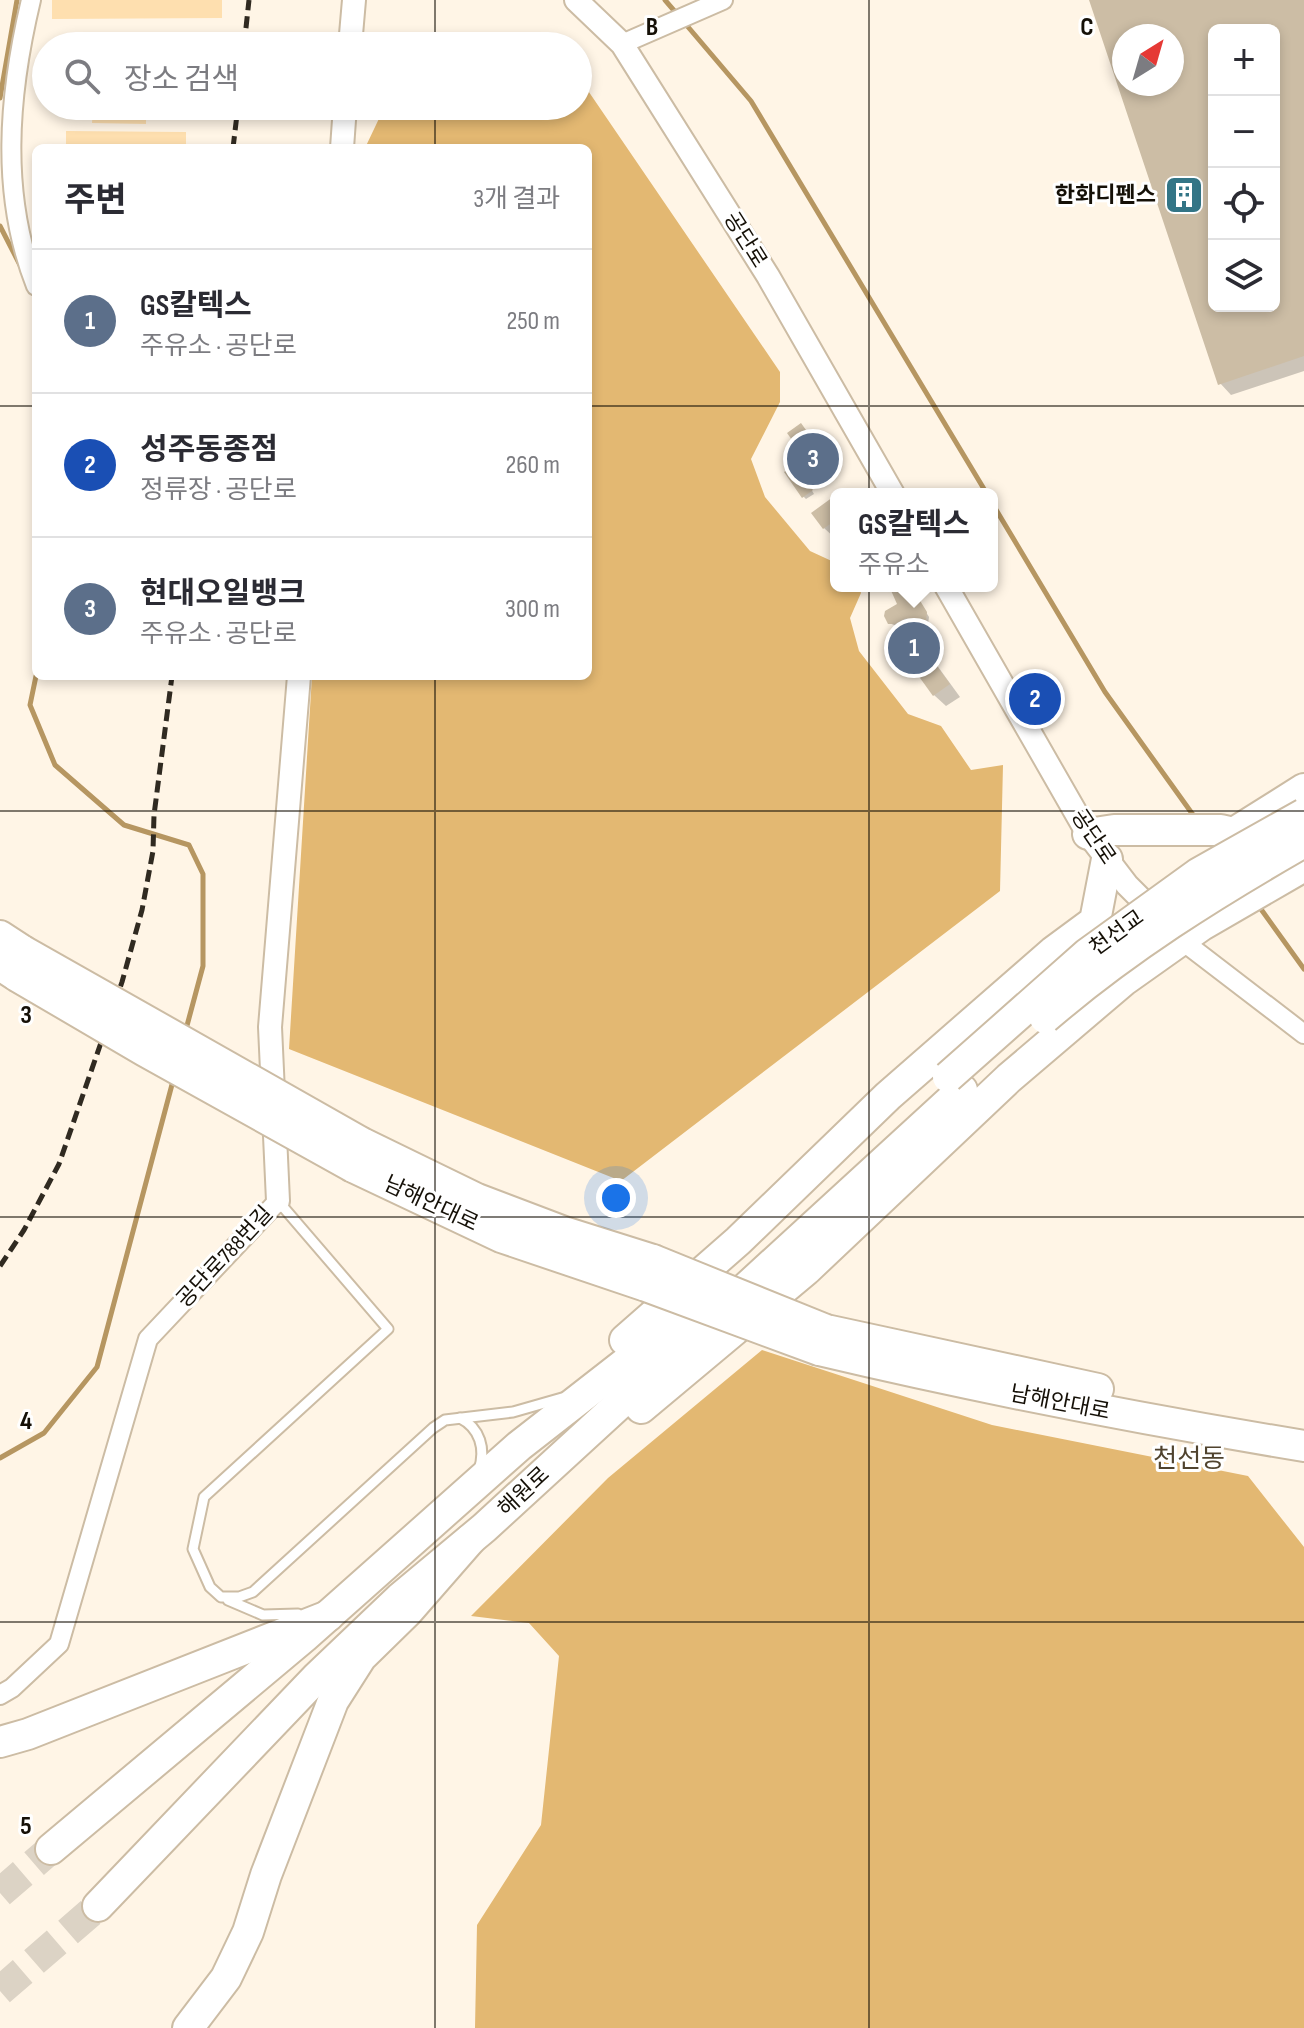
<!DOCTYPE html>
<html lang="ko">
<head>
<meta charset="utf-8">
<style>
  :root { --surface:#fff; --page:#f2f2f3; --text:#2b2b33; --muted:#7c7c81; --line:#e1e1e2; --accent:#0b8043 }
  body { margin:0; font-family:"Sofia Sans Condensed","Noto Sans KR",sans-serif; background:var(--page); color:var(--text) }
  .controls { position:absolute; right:24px; top:24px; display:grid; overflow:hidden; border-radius:12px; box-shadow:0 4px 12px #0003 }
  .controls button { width:72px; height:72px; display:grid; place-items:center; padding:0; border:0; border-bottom:2px solid var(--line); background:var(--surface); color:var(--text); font:40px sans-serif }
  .compass { position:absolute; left:1112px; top:24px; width:72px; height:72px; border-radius:50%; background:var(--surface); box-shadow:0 4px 12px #0003; rotate:37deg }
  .you { position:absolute; left:616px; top:1198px; width:28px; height:28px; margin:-20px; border:6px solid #fff; border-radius:50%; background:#1a73e8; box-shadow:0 0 0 12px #1a73e833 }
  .badge { display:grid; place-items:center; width:52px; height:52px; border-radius:50%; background:var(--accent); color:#fff; font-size:26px; font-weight:700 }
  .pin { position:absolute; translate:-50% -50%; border:4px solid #fff; box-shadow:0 2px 8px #0006 }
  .popup { position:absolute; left:830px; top:488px; width:168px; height:104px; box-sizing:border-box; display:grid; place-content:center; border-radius:12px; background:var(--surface); filter:drop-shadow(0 2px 6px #0005); font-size:26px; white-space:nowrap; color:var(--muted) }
  .popup b { font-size:30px; color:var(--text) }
  .popup::after { content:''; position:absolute; left:50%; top:100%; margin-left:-16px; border:16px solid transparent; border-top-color:var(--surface) }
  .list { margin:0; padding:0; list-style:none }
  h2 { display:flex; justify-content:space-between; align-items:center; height:104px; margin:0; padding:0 32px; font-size:34px }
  h2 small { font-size:26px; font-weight:400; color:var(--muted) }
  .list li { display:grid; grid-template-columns:52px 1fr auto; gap:24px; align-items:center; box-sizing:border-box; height:144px; padding:0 32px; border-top:2px solid var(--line) }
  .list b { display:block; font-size:30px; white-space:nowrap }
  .list p { margin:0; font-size:26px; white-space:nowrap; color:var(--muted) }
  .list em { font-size:26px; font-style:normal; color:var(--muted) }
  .icon { flex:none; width:44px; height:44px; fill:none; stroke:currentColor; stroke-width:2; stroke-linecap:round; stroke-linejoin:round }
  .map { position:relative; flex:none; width:1304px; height:2028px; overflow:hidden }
  .search { position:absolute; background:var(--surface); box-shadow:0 4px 12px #0003; left:32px; top:32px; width:560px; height:88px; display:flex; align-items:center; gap:20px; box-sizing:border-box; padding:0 28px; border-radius:44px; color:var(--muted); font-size:30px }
  .panel { position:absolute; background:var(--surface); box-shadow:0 4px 12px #0003; left:32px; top:144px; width:560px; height:536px; border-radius:12px }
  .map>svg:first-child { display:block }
</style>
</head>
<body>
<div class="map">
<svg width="1304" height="2028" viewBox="0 0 1304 2028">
  <rect width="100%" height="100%" fill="#fff5e6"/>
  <g fill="#fedfaf">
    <polygon points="52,0 222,0 222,18 52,19"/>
    <polygon points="93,106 146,106 146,124 92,123"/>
    <polygon points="66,131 186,132 186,148 66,148"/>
  </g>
  <g fill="#e3b872">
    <polygon points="578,76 780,372 780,402 751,459 765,497 810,551 836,563 836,586 859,586 861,593 850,618 859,651 908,714 941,726 971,770 1003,765 1000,891 621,1181 289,1049 312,676 588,676 588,148 365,148 385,106 578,106"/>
    <polygon points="762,1350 992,1425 1248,1476 1304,1547 1304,2028 475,2028 477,1925 541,1825 559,1656 529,1623 471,1616 608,1478"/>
  </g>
  <g fill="#0003" fill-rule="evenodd">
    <path d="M1091 0H1304V371L1231 395 1220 383ZM1214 30H1274V306H1214ZM1124 36H1172V84H1124Z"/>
    <polygon points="804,428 835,472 811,489 814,494 806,499 803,496 807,458"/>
    <polygon points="836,504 836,539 824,528"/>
    <polygon points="893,586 910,586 929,617 928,624 920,628 910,620 899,627 889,623 900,604"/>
    <polygon points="924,652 936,664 960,697 946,706 934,695 905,654"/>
  </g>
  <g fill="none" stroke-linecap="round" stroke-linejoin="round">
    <g stroke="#b69661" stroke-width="5">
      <polyline points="665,0 677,14"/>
      <polyline points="683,21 751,101 987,494"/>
      <polyline points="0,98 17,0"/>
      <polyline points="0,226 21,267"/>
      <polyline points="992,503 1105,692 1196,819"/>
      <polyline points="36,676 30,705 55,765 124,825 189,845 203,874 203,966 185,1033"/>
      <polyline points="1258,905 1304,969"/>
      <polyline points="0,1458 44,1433 97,1367 174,1077"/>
    </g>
  </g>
  <g fill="#ccbda5" fill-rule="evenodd">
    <path d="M1089 0H1304V356L1218 385ZM1214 30H1274V306H1214ZM1124 36H1172V84H1124Z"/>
    <polygon points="801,423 833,468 809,485 813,490 802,498 784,472 805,458 787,433"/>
    <polygon points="833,497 836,502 836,520 823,529 811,513"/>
    <polygon points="889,586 911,586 927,612 926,621 916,626 906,618 895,624 888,624 884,616 885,611 897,604"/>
    <polygon points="911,647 925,650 950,684 933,696 902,653"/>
  </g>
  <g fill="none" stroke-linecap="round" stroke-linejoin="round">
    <g stroke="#dcd3c5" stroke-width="30" stroke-dasharray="30 15" stroke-linecap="butt">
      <polyline points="0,1893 51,1849"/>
      <polyline points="0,1991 98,1906"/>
    </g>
    <g stroke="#ccbca4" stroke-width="13">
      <g id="service">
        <polyline points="278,1201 388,1329 204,1497 193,1549 210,1587 221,1597 239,1597 253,1592 433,1428 445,1420 513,1412 562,1398"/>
        <path d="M460 1418C480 1428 486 1449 479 1470"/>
        <polyline points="228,1600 263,1615 298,1614"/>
      </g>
    </g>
    <g stroke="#ccbca4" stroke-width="22">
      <g id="minor">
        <path d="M31 0C8 96 0 195 36 286"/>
        <polyline points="622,44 723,0"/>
        <polyline points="1180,939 1304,1034"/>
        <polyline points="0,1695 12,1688 59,1644 148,1339 278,1201"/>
      </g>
    </g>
    <g stroke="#ccbca4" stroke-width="26">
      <g id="tertiary">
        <polyline points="576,0 622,44 768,276 893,494"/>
        <polyline points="350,46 354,0"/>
        <polyline points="342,148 345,106"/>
        <polyline points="946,586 1088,834 1127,885 1160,918"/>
        <polyline points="278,1201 270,1027 299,676"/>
      </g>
    </g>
    <g stroke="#ccbca4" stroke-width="34">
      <g id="primary">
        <polyline points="1088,834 1114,830 1221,830 1234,833 1304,789"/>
        <polyline points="625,1340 738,1241 888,1096 1053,952 1095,921 1107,859"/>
        <polyline points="641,1408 806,1270 1009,1078 1123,981 1202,925 1304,866"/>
        <polyline points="51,1849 304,1637 519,1446 678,1322 700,1302"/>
        <polyline points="98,1906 317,1677 400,1598 484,1528 962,1090"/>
      </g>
    </g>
    <g stroke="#ccbca4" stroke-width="34">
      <g id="trunk">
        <polyline points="0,936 23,951"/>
        <polyline points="0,965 17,976"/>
        <polyline points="362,1143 477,1199 564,1232 653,1260"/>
        <polyline points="353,1167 501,1237 646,1286"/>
        <polyline points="826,1330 1098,1389"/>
        <path d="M819 1350C979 1388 1141 1419 1304 1446"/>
        <polyline points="0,1742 28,1734 328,1616"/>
        <polyline points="188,2028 226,1978 248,1932 266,1875 333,1701 361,1657 408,1611 470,1540"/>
      </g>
    </g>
    <use href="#service" stroke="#fff" stroke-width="9"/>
    <use href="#minor" stroke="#fff" stroke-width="18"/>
    <use href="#tertiary" stroke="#fff" stroke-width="22"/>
    <use href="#primary" stroke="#fff" stroke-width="30"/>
    <use href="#trunk" stroke="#fff" stroke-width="30"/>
    <g stroke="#302a21" stroke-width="5" stroke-dasharray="12 6" stroke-linecap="butt">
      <polyline points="244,46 249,0"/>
      <polyline points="233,148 238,106"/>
      <polyline points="0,1266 24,1230 59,1164 122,982 142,910 153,851 154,815 172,676"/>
    </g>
    <g stroke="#ccbca4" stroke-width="34" stroke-linecap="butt">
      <g id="primary-bridge">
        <path d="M1045 1018C1125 949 1213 894 1304 842"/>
        <polyline points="948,1077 1087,954 1199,873 1304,814"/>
      </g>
    </g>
    <g stroke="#ccbca4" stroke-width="34" stroke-linecap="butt">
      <g id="trunk-bridge">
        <polyline points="23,951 362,1143"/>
        <polyline points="17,976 145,1051 353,1167"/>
        <polyline points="653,1260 826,1330"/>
        <polyline points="646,1286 819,1350"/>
      </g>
    </g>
    <use href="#primary-bridge" stroke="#fff" stroke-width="30"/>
    <use href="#trunk-bridge" stroke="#fff" stroke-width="30"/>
  </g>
  <path fill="none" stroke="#151007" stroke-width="2" stroke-opacity="0.55" d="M435 0V46M869 0V2028M435 106V148M0 406H36M588 406H1304M435 676V2028M0 811H1304M0 1217H1304M0 1622H1304"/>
  <defs>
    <g id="building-square" transform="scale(2)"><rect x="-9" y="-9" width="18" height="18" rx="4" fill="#337586" stroke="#fff"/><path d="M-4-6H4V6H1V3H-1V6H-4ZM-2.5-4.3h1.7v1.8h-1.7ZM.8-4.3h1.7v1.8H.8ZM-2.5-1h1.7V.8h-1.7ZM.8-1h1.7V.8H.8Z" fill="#fff"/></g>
  </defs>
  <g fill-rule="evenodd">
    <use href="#building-square" x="1184" y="195"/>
  </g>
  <g text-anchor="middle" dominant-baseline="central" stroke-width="6" stroke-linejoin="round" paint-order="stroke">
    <g font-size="22" font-weight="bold" fill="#151007" stroke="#fff" text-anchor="end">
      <text x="1156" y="195">한화디펜스</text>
    </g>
    <g font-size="22" fill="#151007" stroke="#fff">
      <text transform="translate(745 240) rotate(58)">공단로</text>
      <text transform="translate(1093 837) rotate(56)">공단로</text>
      <text transform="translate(1117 933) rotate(-36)">천선교</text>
      <text transform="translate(431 1204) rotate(25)">남해안대로</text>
      <text transform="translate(225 1257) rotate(-47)">공단로788번길</text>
      <text transform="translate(1060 1403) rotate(11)">남해안대로</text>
      <text transform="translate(524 1492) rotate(-43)">해원로</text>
    </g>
    <g font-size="26" fill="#50432e" stroke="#fff">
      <text x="1189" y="1459">천선동</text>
    </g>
  </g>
  <g font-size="26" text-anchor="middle" font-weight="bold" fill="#151007" stroke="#fff" stroke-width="6" stroke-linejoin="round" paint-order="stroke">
    <text x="652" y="35">B</text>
    <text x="1087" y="35">C</text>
    <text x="26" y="1023">3</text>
    <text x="26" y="1429">4</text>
    <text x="26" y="1834">5</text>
  </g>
</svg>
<div class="controls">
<button>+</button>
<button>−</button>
<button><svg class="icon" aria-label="locate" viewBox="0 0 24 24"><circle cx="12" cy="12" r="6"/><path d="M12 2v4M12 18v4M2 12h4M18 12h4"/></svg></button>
<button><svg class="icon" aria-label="layers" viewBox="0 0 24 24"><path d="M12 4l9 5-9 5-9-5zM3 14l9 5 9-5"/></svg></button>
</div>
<svg class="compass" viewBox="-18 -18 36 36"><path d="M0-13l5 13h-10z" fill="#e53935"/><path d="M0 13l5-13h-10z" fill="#7c7c81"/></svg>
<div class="you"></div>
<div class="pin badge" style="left:914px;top:648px;background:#5c6f8a">1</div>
<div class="popup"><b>GS칼텍스</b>주유소</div>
<div class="pin badge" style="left:1035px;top:699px;background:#1a4fb4">2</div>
<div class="pin badge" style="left:813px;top:459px;background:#5c6f8a">3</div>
<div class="search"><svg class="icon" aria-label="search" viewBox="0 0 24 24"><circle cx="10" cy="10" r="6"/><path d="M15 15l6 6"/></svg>장소 검색</div>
<section class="panel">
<h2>주변<small>3개 결과</small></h2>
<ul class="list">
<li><span class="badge" style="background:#5c6f8a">1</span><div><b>GS칼텍스</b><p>주유소 · 공단로</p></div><em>250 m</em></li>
<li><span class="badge" style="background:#1a4fb4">2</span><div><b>성주동종점</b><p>정류장 · 공단로</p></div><em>260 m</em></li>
<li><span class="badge" style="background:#5c6f8a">3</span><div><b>현대오일뱅크</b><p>주유소 · 공단로</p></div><em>300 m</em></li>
</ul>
</section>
</div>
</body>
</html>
